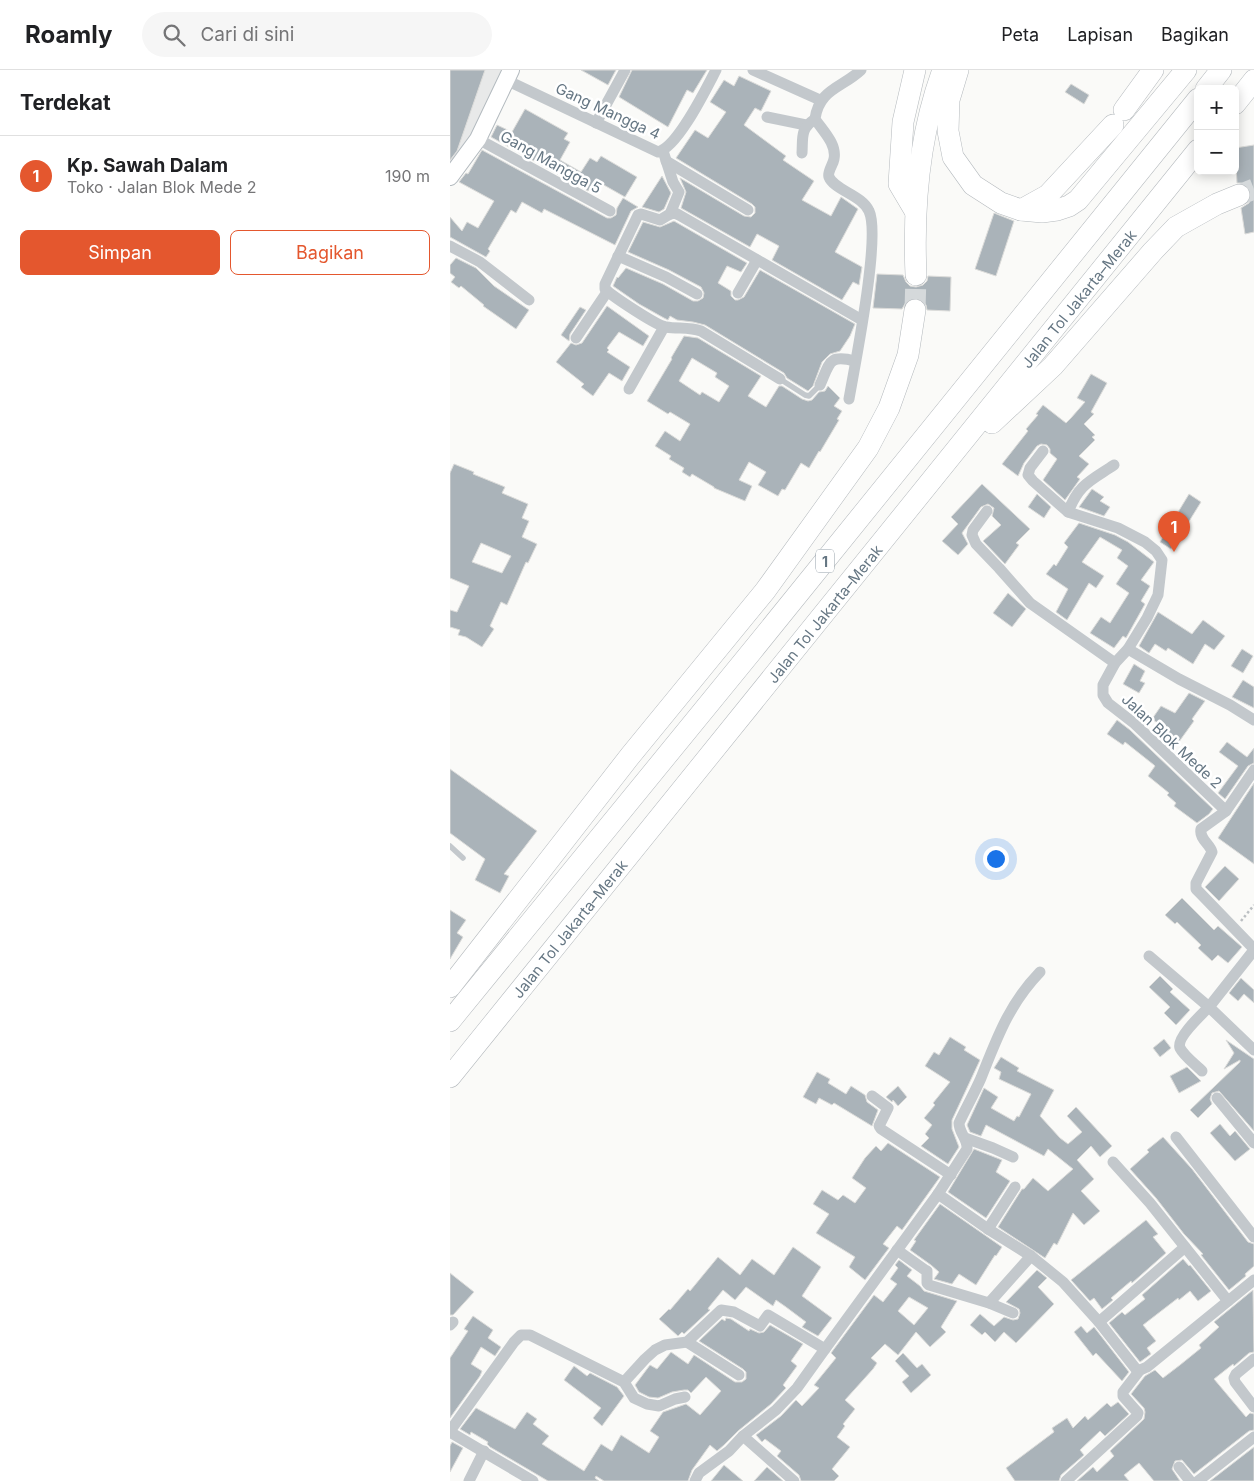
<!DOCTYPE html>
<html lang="id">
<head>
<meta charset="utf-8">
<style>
  :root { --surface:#fff; --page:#f6f6f6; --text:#202124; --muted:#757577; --line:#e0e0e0; --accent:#e4572e }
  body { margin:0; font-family:Inter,sans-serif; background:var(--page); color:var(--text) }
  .controls { position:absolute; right:15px; top:15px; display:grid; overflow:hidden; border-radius:8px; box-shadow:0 2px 12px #0003 }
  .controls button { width:45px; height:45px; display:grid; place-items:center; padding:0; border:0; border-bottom:1px solid var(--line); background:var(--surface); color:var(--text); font:25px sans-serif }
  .you { position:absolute; left:545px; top:788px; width:18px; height:18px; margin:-12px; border:4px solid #fff; border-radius:50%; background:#1a73e8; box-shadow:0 0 0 8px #1a73e833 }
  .badge { display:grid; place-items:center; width:32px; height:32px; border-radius:50%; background:var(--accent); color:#fff; font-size:16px; font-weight:700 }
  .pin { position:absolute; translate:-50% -41px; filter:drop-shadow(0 1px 2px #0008) }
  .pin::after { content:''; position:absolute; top:26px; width:18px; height:15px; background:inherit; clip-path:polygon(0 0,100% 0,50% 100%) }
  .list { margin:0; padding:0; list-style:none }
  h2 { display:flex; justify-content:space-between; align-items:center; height:65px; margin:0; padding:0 20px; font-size:21px }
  h2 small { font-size:16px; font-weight:400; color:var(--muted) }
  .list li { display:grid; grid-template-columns:32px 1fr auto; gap:15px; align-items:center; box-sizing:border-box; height:80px; padding:0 20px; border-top:1px solid var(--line) }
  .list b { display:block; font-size:19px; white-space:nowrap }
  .list p { margin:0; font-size:16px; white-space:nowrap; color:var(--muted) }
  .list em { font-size:16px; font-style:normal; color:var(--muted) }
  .actions { display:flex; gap:10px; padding:15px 20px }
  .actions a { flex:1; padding:11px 0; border:1px solid var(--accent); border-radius:8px; text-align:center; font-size:18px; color:var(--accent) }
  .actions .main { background:var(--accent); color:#fff }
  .icon { flex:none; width:28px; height:28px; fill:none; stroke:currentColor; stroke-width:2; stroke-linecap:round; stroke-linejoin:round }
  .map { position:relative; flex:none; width:804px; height:1411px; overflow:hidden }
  header { display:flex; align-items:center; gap:30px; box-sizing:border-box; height:70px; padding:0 25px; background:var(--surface); border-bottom:1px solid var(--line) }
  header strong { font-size:24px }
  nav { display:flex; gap:28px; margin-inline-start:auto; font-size:18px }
  .search { width:350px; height:45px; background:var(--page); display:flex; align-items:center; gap:12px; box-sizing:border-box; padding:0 18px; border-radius:28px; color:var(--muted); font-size:19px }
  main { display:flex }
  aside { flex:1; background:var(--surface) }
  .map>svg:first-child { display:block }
</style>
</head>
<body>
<header>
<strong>Roamly</strong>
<div class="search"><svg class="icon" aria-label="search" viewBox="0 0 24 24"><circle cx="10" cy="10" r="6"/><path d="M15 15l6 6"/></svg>Cari di sini</div>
<nav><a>Peta</a><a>Lapisan</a><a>Bagikan</a></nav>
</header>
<main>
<aside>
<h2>Terdekat<small></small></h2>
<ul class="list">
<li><span class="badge">1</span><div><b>Kp. Sawah Dalam</b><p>Toko · Jalan Blok Mede 2</p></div><em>190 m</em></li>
</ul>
<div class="actions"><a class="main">Simpan</a><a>Bagikan</a></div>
</aside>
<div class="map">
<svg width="804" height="1411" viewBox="0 0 804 1411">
  <rect width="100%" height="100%" fill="#fafaf8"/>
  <polygon fill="#e8e9e9" points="0,0 55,0 0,110"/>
  <g fill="#aab3b9" stroke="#dcdcda" fill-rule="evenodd">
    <polygon points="0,0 35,0 7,81 0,90"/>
    <polygon points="131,0 166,0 158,15"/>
    <polygon points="182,0 257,0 243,23 237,20 218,57 169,27"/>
    <polygon points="289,6 321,21 311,41 305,38 294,55 336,86 333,90 364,111 352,130 381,146 391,127 408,139 385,182 412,197 409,215 403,212 392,230 322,190 329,176 307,164 300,177 231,138 236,122 230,108 294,146 301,147 305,143 305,137 302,134 226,88 245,60 258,68 276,42 260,32 274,10 284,16"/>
    <polygon points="621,14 639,25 634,34 615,22"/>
    <polygon points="75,39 118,63 114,69 120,72 110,90 131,102 140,88 147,92 151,86 187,107 175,127 145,110 138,121 41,67 47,55 62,62"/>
    <polygon points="804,75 804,162 795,164 791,138 799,133 801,126 801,121 797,115 791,113 787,113 785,78"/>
    <polygon points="32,80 157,148 161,148 166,145 167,138 173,128 188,137 181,141 165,175 94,139 92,143 72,132 66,143 61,140 38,179 40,181 36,187 0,167 0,147 12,161 17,152 28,158 44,131 9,112 16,103 18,104"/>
    <polygon points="212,106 221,123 214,139 209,142 192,137"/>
    <polygon points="544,143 564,151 546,206 525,199"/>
    <polygon points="224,151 297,193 291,202 277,196 268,213 281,221 281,226 285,230 288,230 294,227 310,200 405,254 400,266 390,281 380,284 372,292 363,316 358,321 337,308 334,303 255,255 243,252 227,250 220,246 218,250 214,248 189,234 163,216 167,207 168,208 176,198 213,214 243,231 248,231 253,228 254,223 251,217 219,200 178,182 193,152 210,157"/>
    <polygon points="6,188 26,198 44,216 79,240 66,259 33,236 34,235 11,216 9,218 1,212 5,207 0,203 0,195"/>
    <polygon points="427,204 453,205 456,212 460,216 466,217 473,215 477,211 478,206 501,207 500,241 477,240 476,235 473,231 466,228 461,228 456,232 452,239 423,238"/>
    <polygon points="157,236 199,266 193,276 169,262 157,278 159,280 157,282 180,297 172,311 159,303 143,326 131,317 134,314 106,292 121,273 126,275 132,273"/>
    <polygon points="130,237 136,240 120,264 119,271 111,265"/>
    <path d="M234 266 248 268 311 306 298 326 316 337 329 316H332L352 329 358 331 362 330 369 322 375 321 378 316 390 328 384 336 392 341 387 349 389 350 370 382 369 381 359 398 351 393 335 420 332 419 328 426 308 415 316 402 299 392 289 410 302 416 295 431 264 418V417L242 404 240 407 232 402 234 398 219 389 221 386 205 376 215 361 230 371 240 354 220 342 218 344 197 331 222 289 221 288ZM242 288 267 303 265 307 279 316 269 332 252 322 250 325 229 311Z"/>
    <polygon points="641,304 657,313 641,342 644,344 634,354 645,365 642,367 645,370 629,386 639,394 627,407 630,409 615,430 593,410 607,389 600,383 600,379 597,375 591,374 587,376 574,393 568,406 552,394 578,361 576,359 588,345 586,344 593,335 616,353 621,348 635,332 627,328"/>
    <path d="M4 394 24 402 23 404 55 417 52 423 78 434 72 448 79 451 72 467 87 474 78 493 76 492 57 535 51 532 40 556 44 559 32 577 16 567 8 565 10 560 0 557V540L7 542 19 516 0 508V403ZM31 473 61 486 52 503 22 492Z"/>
    <polygon points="532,414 580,459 566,473 569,475 555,494 533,471 551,455 542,446 544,438 538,434 531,437 512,463 518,474 508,485 492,471 508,454 501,447"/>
    <polygon points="642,419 654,427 650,431 660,437 654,446 629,437"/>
    <polygon points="587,424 601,437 594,448 578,437"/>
    <polygon points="739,424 751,432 738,453 737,452 721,479 710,472"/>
    <polygon points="629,453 665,465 678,472 704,492 691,510 700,516 691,531 695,534 676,568 673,566 664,578 640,563 651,547 660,553 679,523 666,514 678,496 667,488 672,480 650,467 632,492 654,506 646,518 639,513 617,550 606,542 618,519 596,504 604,494 606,496 618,477 614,473"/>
    <polygon points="558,523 576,539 562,557 543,543"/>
    <polygon points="708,542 742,564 753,550 775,566 764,580 755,574 743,594 718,578 716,581 705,574 699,583 689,576"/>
    <polygon points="792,579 803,586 793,603 781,596"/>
    <polygon points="684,594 695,601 690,611 695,613 689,623 673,614"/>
    <polygon points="793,610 804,617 804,638 782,627"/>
    <polygon points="739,623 755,631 742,649 744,651 723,680 714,671 718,665 708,657 710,655 702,649 711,636 725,643"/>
    <polygon points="667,650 680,660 763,739 759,744 747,753 724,736 726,733 717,725 719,723 698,706 705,696 704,695 675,672 673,675 657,664"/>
    <polygon points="777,672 797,687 804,678 804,693 798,696 775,729 768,723 788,696 769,682"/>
    <polygon points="0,699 87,761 54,804 59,806 50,823 25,810 35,789 0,763"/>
    <polygon points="804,713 804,794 768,768"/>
    <polygon points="775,796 789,809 769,831 755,817"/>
    <polygon points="732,828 764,860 768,856 792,877 778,893 768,885 762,891 748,878 751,875 727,852 725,854 715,845"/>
    <polygon points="0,840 16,850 7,863 13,867 0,889"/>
    <polygon points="710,906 723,919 720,922 740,940 726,955 714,943 720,937 699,917"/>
    <polygon points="791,908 804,920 804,933 794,924 788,931 779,923"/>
    <polygon points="500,967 516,977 514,980 530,990 502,1050 502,1059 509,1077 498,1094 471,1076 479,1068 475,1064 482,1055 474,1048 485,1035 483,1033 500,1012 475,996 484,982 489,985"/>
    <polygon points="714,969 721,978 710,987 703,978"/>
    <polygon points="776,970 804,989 804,1061 769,1021 762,1023 760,1029 762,1034 748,1048 740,1040 790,992 790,990 774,999 784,983"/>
    <polygon points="551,987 569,998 567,1001 604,1020 590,1046 610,1068 618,1074 632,1062 617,1046 626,1037 662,1076 650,1087 641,1076 627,1090 644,1109 631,1121 650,1141 634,1155 623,1143 607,1175 604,1173 595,1188 548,1157 572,1119 574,1119 583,1108 598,1121 623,1099 598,1079 594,1086 536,1055 531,1066 520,1062 517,1055 534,1018 548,1027 541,1038 564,1051 567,1046 569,1047 581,1024 549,1009 551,1002 544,998"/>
    <polygon points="737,997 751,1011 729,1023 720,1006"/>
    <polygon points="367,1002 380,1009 378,1013 396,1024 401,1016 415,1025 417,1032 428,1040 422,1056 384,1033 382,1035 369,1028 366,1034 353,1027"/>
    <polygon points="448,1016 457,1027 448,1036 443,1030 442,1032 436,1027"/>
    <polygon points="770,1054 780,1066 785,1061 800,1079 785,1091 760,1063"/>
    <polygon points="713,1067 742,1099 798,1172 804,1174 804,1196 795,1204 796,1206 779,1220 751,1185 753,1184 734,1164 706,1128 680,1099 699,1082 697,1080"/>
    <polygon points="438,1073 490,1107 452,1160 447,1156 433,1174 439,1178 415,1210 399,1197 405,1187 366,1163 379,1144 363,1134 372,1120 388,1130 393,1125 405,1133 416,1118 402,1108 415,1088 426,1076 431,1081"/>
    <polygon points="524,1079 552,1090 546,1102 560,1111 536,1148 498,1122"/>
    <polygon points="490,1134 552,1177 546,1186 545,1185 526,1215 509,1204 502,1214 484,1209 489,1202 481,1195 460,1180 466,1171 464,1170"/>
    <polygon points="696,1150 708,1164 703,1167 716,1183 682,1213 681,1211 661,1228 663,1230 652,1239 644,1228 640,1231 621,1210"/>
    <polygon points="343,1177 371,1197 352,1226 382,1248 368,1266 352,1257 356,1252 336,1237 326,1230 323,1236 296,1217 285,1230 273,1220 259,1237 258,1239 260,1240 234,1264 232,1262 228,1266 209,1249 219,1239 220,1240 238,1219 240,1221 268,1187 290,1205 302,1189 324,1205"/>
    <polygon points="733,1189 739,1196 740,1195 761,1221 748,1231 740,1221 729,1230 728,1228 693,1255 706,1271 697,1278 701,1284 690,1292 659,1253 672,1242 675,1245 695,1229 692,1225"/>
    <path d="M449 1190 462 1200 457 1206 470 1216 474 1221 507 1231 491 1257 496 1262 480 1277 466 1262 448 1285 435 1274 421 1288 427 1293 423 1299 395 1330 405 1339 393 1354 395 1356 387 1367 400 1377 382 1399 389 1406 384 1411H351L349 1405 327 1386 331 1381 315 1369 312 1372 306 1365 331 1346 346 1330 352 1336 369 1318 364 1315 386 1288 381 1283 424 1225 433 1232 447 1214 440 1209 448 1198 445 1195ZM459 1227 478 1238 464 1255 448 1241Z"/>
    <polygon points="587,1200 597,1208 588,1217 604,1234 566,1273 554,1262 545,1272 535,1262 532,1265 520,1255 530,1244 544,1256 554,1247 563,1250 568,1249 570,1243 569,1239 556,1232"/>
    <polygon points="0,1203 24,1222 3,1245 0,1245"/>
    <polygon points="803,1220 804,1282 799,1283 784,1296 783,1294 764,1309 796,1347 800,1343 804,1344 804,1360 799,1361 744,1404 732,1390 725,1391 722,1399 730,1411 704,1411 689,1393 674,1405 679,1411 627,1411 643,1397 647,1402 664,1386 660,1381 694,1349 695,1342 694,1338 681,1324 695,1306 705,1300 713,1308 730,1295 751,1278 749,1275 769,1257 764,1252"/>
    <polygon points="23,1246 43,1260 38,1268 51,1277 45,1286 31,1277 21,1294 32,1301 30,1306 0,1348 0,1288 18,1261 14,1259"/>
    <polygon points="276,1248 281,1249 299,1261 300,1259 309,1263 314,1262 320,1255 353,1274 341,1291 347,1296 333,1315 336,1318 321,1334 288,1361 274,1375 267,1381 260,1375 242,1400 238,1411 154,1411 146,1406 145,1408 149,1411 98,1411 40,1377 37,1374 38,1372 21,1362 20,1365 10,1359 26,1338 65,1359 77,1342 87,1349 83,1354 99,1366 92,1374 134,1401 151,1374 162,1381 171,1365 199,1383 209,1367 200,1361 213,1342 236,1334 250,1345 271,1321 256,1307 241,1323 238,1320 234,1320 222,1322 208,1328 199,1327 189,1322 185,1315 200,1295 207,1299 221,1282 238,1294 244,1285 285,1312 292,1312 296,1309 296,1302 293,1299 249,1271 272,1249 275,1251"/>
    <polygon points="631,1256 637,1263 644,1257 679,1302 672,1311 646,1283 643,1286 624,1262"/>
    <polygon points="453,1283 467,1298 472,1294 481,1305 461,1323 452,1312 459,1306 445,1291"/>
    <polygon points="124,1296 137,1306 140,1303 167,1317 174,1326 152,1356 143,1348 151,1338 114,1310"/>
    <polygon points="668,1332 679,1344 655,1366 650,1361 630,1380 634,1385 611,1405 609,1411 565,1411 556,1398 604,1362 602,1358 617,1348 623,1358 635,1346 638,1350 657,1333 661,1337"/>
    <polygon points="2,1372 13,1378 0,1402 0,1376"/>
    <polygon points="804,1377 804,1411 760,1411"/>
    <polygon points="274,1395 293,1411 261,1411"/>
    <polygon points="317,1397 333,1411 304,1411"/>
  </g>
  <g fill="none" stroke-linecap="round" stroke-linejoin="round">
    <g stroke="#d5d9db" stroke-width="21" stroke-dasharray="21 11" stroke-linecap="butt">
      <polyline points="789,125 804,119"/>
      <polyline points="465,240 466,205"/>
    </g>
    <g stroke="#b3babf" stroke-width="18">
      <polyline id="secondary" points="0,107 28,69 61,0"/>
    </g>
    <g stroke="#b4b9bd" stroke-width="22">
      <g id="motorway">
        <polyline points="508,0 499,30 498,61 503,87 523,115 551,133 571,140 592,142 607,140 619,136 628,130 736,0"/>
        <polyline points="756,19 771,0"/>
        <polyline points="785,34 804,10"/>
        <polyline points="674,40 703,0"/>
        <polyline points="571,140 598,125 663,55"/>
        <polyline points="465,141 449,114 453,52 465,0"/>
        <path d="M466 205C463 137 469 65 493 0"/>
        <polyline points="542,353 603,296 703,181 726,157 767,134 789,125"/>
        <polyline points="0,917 180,686 315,521 418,378 439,338 458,285 465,240"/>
        <polyline points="0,951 302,581 748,29"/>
        <polyline points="0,1007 748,80"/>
      </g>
    </g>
    <polyline stroke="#bbbfc2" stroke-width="2.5" stroke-dasharray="2.5 2.5" stroke-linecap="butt" points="791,851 804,835"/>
    <g stroke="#c3c8cc" stroke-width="5.5">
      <polyline points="330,309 355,325 359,326 370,315"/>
      <polyline points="0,776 13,788"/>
    </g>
    <g stroke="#c3c8cc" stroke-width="11">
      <polyline points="303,0 370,30"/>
      <path d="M56 10 208 82C228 77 256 19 266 0"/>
      <polyline points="317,47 356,55"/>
      <polyline points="146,53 175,0"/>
      <polyline points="28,69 160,141"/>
      <path d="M213 81 223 112 229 122 220 144 210 150 191 144 188 145 155 214V219C162 226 207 256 216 257 228 259 239 257 251 261L330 309"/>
      <path d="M352 83C353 67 350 59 365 49"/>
      <polyline points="216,91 298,140"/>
      <polyline points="220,144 225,143 229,145 412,250"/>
      <polyline points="0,176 30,192 79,230"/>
      <polyline points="168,186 216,207 247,224"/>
      <polyline points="288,223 307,190"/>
      <polyline points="126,268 157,222"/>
      <path d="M370 315C380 293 378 284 405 291"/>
      <polyline points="179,319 214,257"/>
      <path d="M399 329C405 294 431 166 419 141 412 125 384 120 379 107 377 102 383 95 384 89 387 74 373 61 365 49 369 19 392 18 411 0"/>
      <polyline points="593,381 580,398 578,405 583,411 618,442 668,458 695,472 706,481 712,490 708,525 697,548 678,579 665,593 653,615 653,625 658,633 685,654 776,741"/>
      <polyline points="537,441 523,460 522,465 526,474 549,498 580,533 665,593"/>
      <path d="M618 442C629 414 640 411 664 395"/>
      <polyline points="678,579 729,609 780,635 804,650"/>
      <path d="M804 700 776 741 751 759C749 769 760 774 762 782L746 813V819L750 823 804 879"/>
      <polyline points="699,886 759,937 804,880"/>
      <path d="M752 1001C745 994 734 986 730 978 726 968 752 944 759 937L804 980"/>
      <polyline points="422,1026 438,1038 429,1056 431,1059 501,1105"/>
      <polyline points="767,1028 804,1073"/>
      <polyline points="726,1067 804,1167"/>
      <polyline points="515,1068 543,1078 563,1087"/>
      <polyline points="663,1092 700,1133 778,1231"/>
      <polyline points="488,1124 538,1159 581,1186 613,1212 649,1252 686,1299 690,1300 697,1297 804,1210"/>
      <polyline points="538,1159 565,1117"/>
      <polyline points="447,1180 475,1200 477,1201 477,1213 479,1215 539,1233 563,1243"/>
      <polyline points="539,1233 581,1186"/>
      <polyline points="649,1252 735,1177"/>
      <polyline points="0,1255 3,1252"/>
      <polyline points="237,1272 289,1305"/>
      <path d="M375 1279 488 1124 517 1079C518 1069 509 1063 509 1053 516 1038 524 1024 531 1008 547 968 559 934 590 902"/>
      <polyline points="804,1289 786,1304 784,1308 785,1312 804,1337"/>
      <polyline points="174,1312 195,1289 205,1280 215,1275 237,1272 271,1240 284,1242 310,1256 318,1245 375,1279 347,1318 326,1340 293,1366 344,1411"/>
      <polyline points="0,1361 64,1272 71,1265 80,1265 174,1312 184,1328 197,1334 209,1336 225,1329 235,1327"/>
      <polyline points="0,1362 83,1411"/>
      <polyline points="729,1397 740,1411"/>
      <polyline points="19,1411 34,1381"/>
      <polyline points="245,1411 249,1403 279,1381 293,1366"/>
      <polyline points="616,1411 687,1346 688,1343 673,1326 673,1322 690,1300"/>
      <polyline points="748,1411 804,1367"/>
    </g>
    <use href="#secondary" stroke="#fff" stroke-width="16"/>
    <use href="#motorway" stroke="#fff" stroke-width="21"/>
  </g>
  <g text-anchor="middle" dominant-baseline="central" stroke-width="5" stroke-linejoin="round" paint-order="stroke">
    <rect fill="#fff" stroke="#939fa8" stroke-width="1" x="366" y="479.5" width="18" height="23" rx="4"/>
    <g font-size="14" font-weight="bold" fill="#657683">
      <text x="375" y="491">1</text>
    </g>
    <g font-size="15" fill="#657683" stroke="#fff">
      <text transform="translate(158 41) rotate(25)">Gang Mangga 4</text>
      <text transform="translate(101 92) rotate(29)">Gang Mangga 5</text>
      <text transform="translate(629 229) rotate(-51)">Jalan Tol Jakarta–Merak</text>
      <text transform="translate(375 544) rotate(-51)">Jalan Tol Jakarta–Merak</text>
      <text transform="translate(722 671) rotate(43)">Jalan Blok Mede 2</text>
      <text transform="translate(120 859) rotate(-51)">Jalan Tol Jakarta–Merak</text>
    </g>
  </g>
</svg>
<div class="controls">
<button>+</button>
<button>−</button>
</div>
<div class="you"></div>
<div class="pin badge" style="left:724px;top:482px">1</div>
</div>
</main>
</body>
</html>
